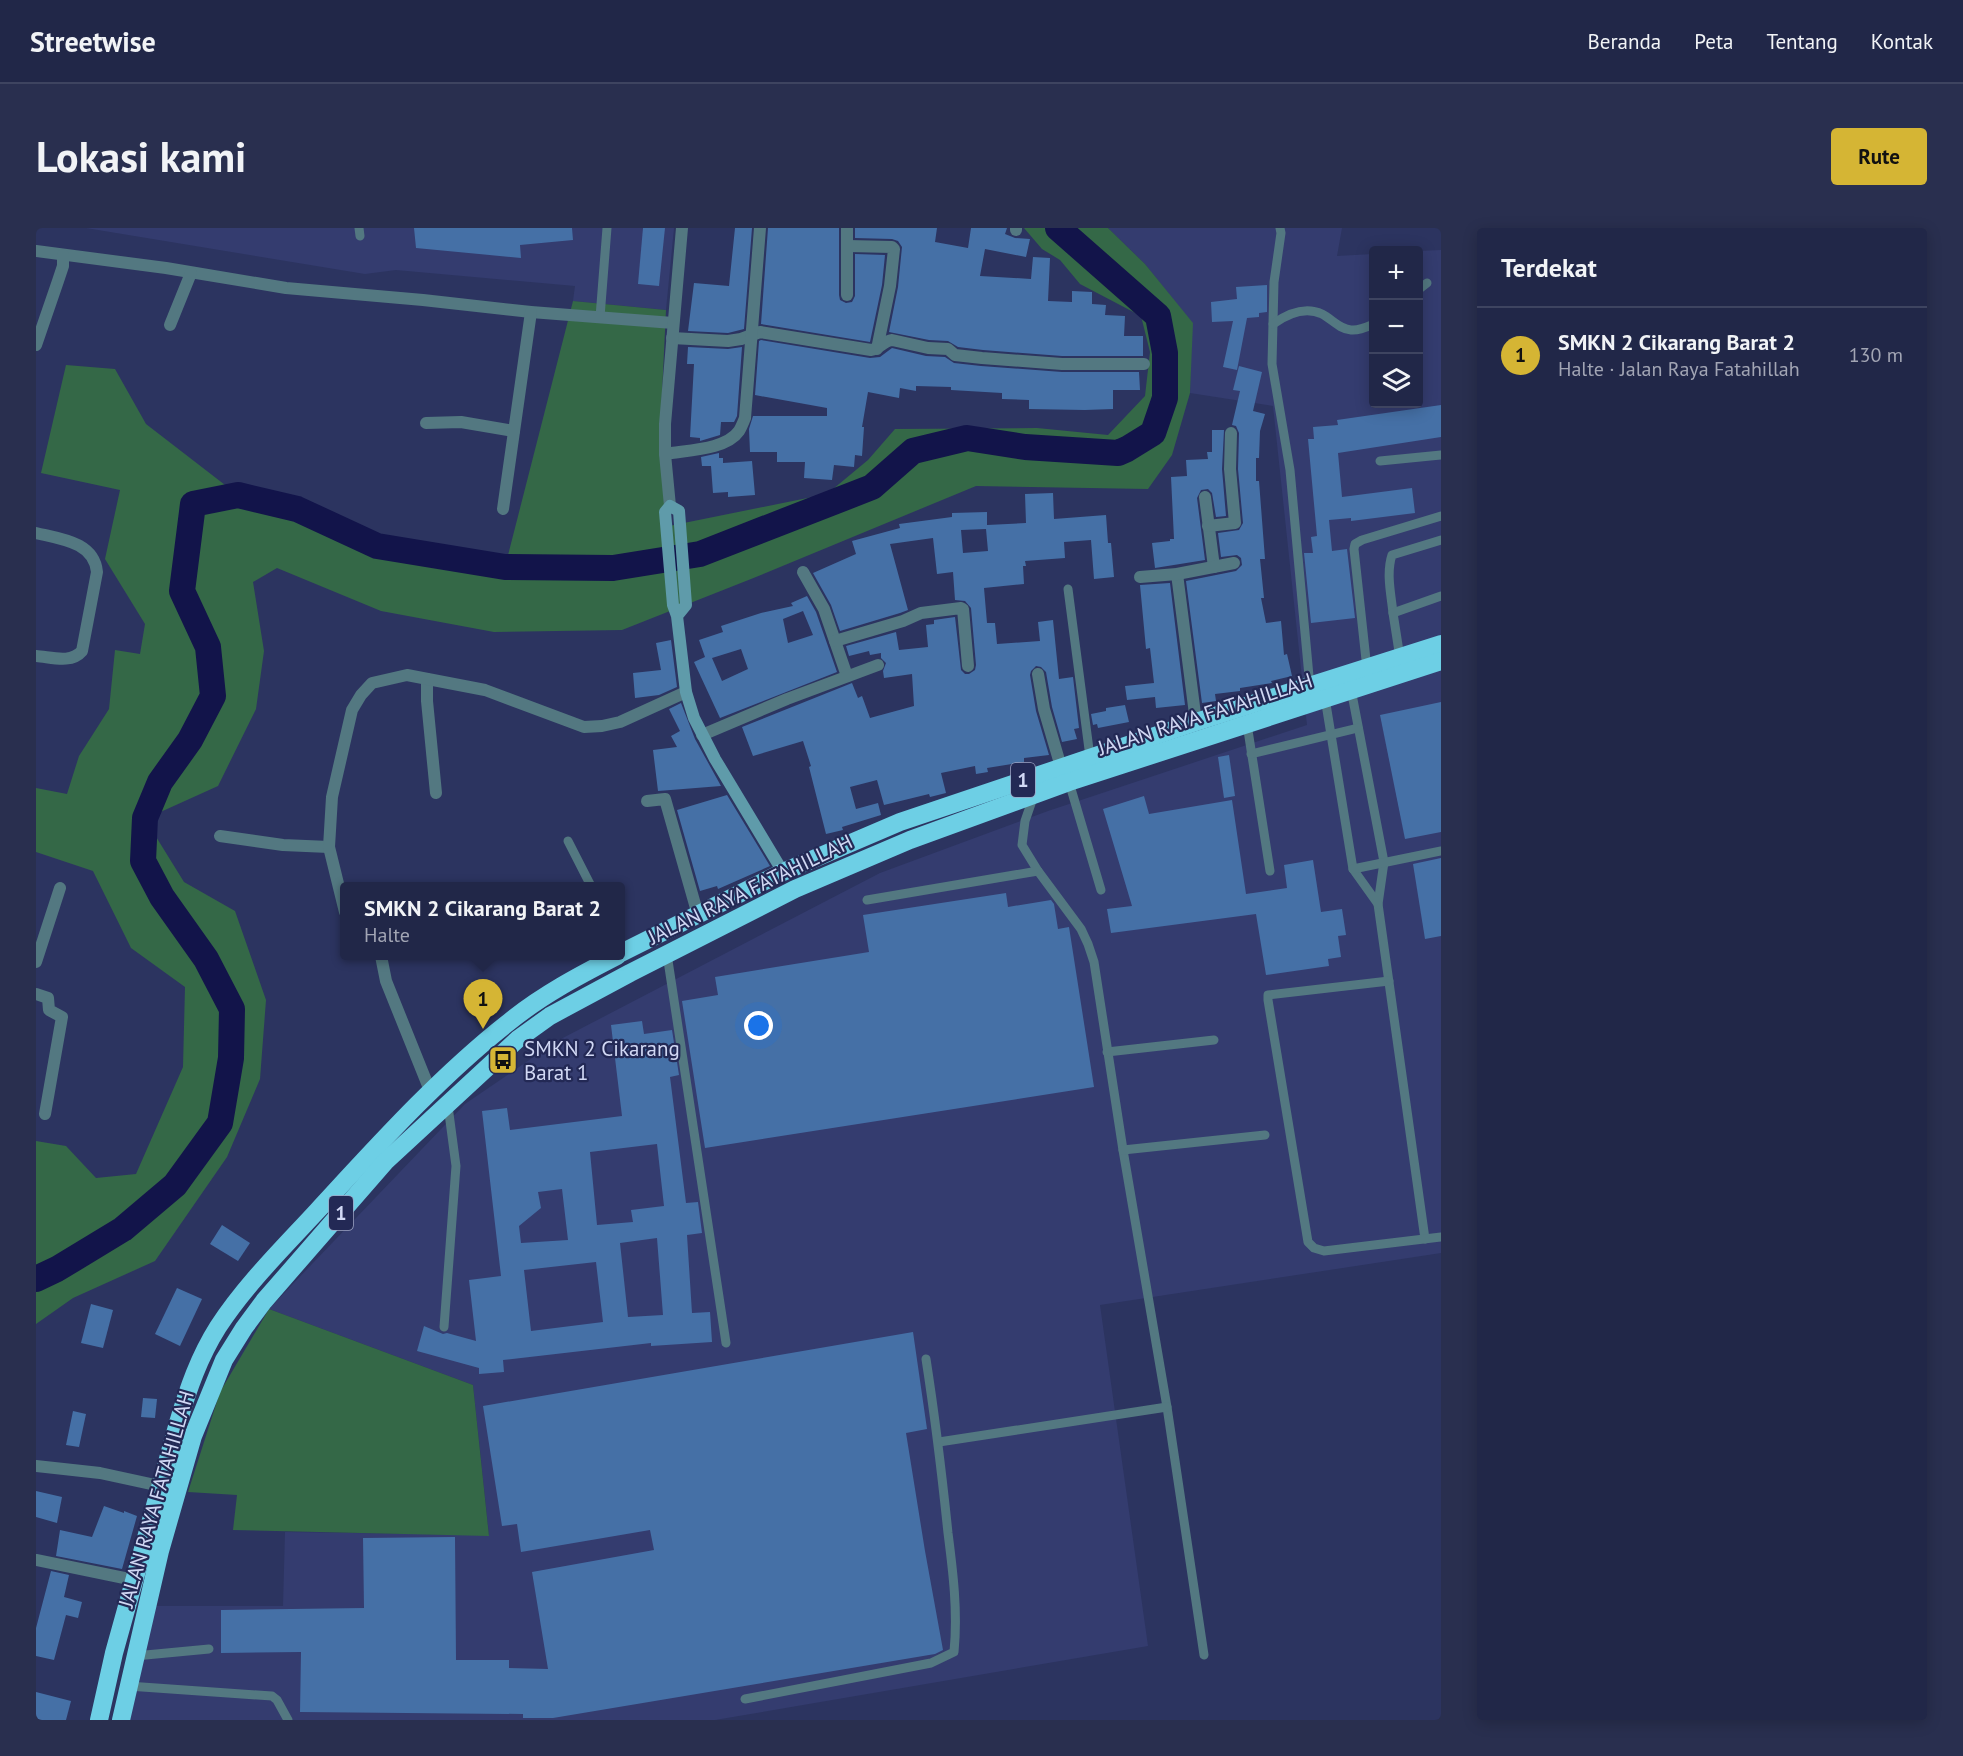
<!DOCTYPE html>
<html lang="id">
<head>
<meta charset="utf-8">
<style>
  :root { --surface:#212748; --page:#292f4f; --text:#f1f3f6; --muted:#a2a5b4; --line:#3e4460; --accent:#d5b534 }
  body { margin:0; font-family:"PT Sans",sans-serif; background:var(--page); color:var(--text) }
  .controls { position:absolute; right:18px; top:18px; display:grid; overflow:hidden; border-radius:6px; box-shadow:0 3px 15px #0003 }
  .controls button { width:54px; height:54px; display:grid; place-items:center; padding:0; border:0; border-bottom:2px solid var(--line); background:var(--surface); color:var(--text); font:30px sans-serif }
  .you { position:absolute; left:723px; top:798px; width:21px; height:21px; margin:-15px; border:4px solid #fff; border-radius:50%; background:#1a73e8; box-shadow:0 0 0 9px #1a73e833 }
  .badge { display:grid; place-items:center; width:39px; height:39px; border-radius:50%; background:var(--accent); color:#111; font-size:20px; font-weight:700 }
  .pin { position:absolute; translate:-50% -50px; filter:drop-shadow(0 2px 3px #0008) }
  .pin::after { content:''; position:absolute; top:32px; width:21px; height:18px; background:inherit; clip-path:polygon(0 0,100% 0,50% 100%) }
  .popup { position:absolute; left:304px; top:654px; width:285px; height:78px; box-sizing:border-box; display:grid; place-content:center; border-radius:6px; background:var(--surface); filter:drop-shadow(0 2px 4px #0005); font-size:20px; white-space:nowrap; color:var(--muted) }
  .popup b { font-size:22px; color:var(--text) }
  .popup::after { content:''; position:absolute; left:50%; top:100%; margin-left:-12px; border:12px solid transparent; border-top-color:var(--surface) }
  .list { margin:0; padding:0; list-style:none }
  h2 { display:flex; justify-content:space-between; align-items:center; height:78px; margin:0; padding:0 24px; font-size:26px }
  h2 small { font-size:20px; font-weight:400; color:var(--muted) }
  .list li { display:grid; grid-template-columns:39px 1fr auto; gap:18px; align-items:center; box-sizing:border-box; height:96px; padding:0 24px; border-top:2px solid var(--line) }
  .list b { display:block; font-size:22px; white-space:nowrap }
  .list p { margin:0; font-size:20px; white-space:nowrap; color:var(--muted) }
  .list em { font-size:20px; font-style:normal; color:var(--muted) }
  .icon { flex:none; width:33px; height:33px; fill:none; stroke:currentColor; stroke-width:2; stroke-linecap:round; stroke-linejoin:round }
  .map { position:relative; flex:none; width:1405px; height:1492px; overflow:hidden; border-radius:6px }
  header { display:flex; align-items:center; gap:36px; box-sizing:border-box; height:84px; padding:0 30px; background:var(--surface); border-bottom:2px solid var(--line) }
  header strong { font-size:28px }
  nav { display:flex; gap:33px; margin-inline-start:auto; font-size:21px }
  .intro { display:flex; align-items:center; justify-content:space-between; box-sizing:border-box; height:144px; padding:0 36px }
  h1 { margin:0; font-size:42px }
  .button { padding:15px 27px; border-radius:6px; background:var(--accent); color:#111; font-size:21px; font-weight:700 }
  main { display:flex; gap:36px; padding:0 36px }
  aside { flex:1; background:var(--surface); border-radius:6px; box-shadow:0 3px 15px #0003 }
  .map>svg:first-child { display:block }
</style>
</head>
<body>
<header>
<strong>Streetwise</strong>
<nav><a>Beranda</a><a>Peta</a><a>Tentang</a><a>Kontak</a></nav>
</header>
<div class="intro"><h1>Lokasi kami</h1><a class="button">Rute</a></div>
<main>
<div class="map">
<svg width="1405" height="1492" viewBox="0 0 1405 1492">
  <rect width="100%" height="100%" fill="#2c3460"/>
  <g fill="#343c6f">
    <polygon points="50,0 638,0 630,82 537,73 539,58 360,42 329,46"/>
    <polygon points="1072,0 1306,0 1301,28 1337,26 1338,176 1382,176 1383,23 1405,22 1405,1025 1064,1077 1112,1418 679,1492 86,1492 115,1378 247,1378 249,1304 453,1307 437,1157 233,1081 429,876 521,813 844,645 1012,583 1271,497 1237,178 1154,165 1156,95 1109,36"/>
  </g>
  <g fill="#346847">
    <polygon points="988,0 1072,0 1109,36 1157,95 1154,165 1136,227 1112,261 940,258 715,351 586,402 458,404 345,383 241,340 217,354 228,423 220,481 182,558 109,591 148,654 199,683 230,772 224,851 191,929 119,1033 37,1070 0,1096 0,913 30,918 60,950 100,946 147,839 149,759 95,720 57,643 0,624 0,560 31,566 43,528 73,481 79,422 104,426 109,396 69,331 84,262 5,245 30,137 79,141 110,196 202,267 263,282 341,318 469,339 537,73 630,82 624,207 633,298 791,266 832,232 859,201 1001,200 1072,207 1109,168 1114,124 1105,88 1044,56 1024,32 1006,21"/>
    <polygon points="233,1081 437,1157 453,1308 197,1302 201,1267 152,1264 184,1164"/>
  </g>
  <g fill="none" stroke-linecap="round" stroke-linejoin="round">
    <polyline stroke="#12144a" stroke-width="26" points="0,1051 21,1041 87,1001 139,957 184,895 195,830 196,781 170,731 126,669 107,633 109,590 124,554 154,512 177,468 172,419 146,363 157,276 202,267 261,281 341,318 469,339 577,340 664,326 836,259 877,223 931,210 989,219 1082,225 1091,221 1117,205 1129,170 1129,125 1122,88 1022,0"/>
  </g>
  <g fill="#4570a6" fill-rule="evenodd">
    <polygon points="378,0 536,0 537,12 484,17 485,30 380,20"/>
    <polygon points="607,0 629,0 623,58 602,56"/>
    <polygon points="699,0 716,0 708,101 692,105 652,103 658,55 693,58"/>
    <polygon points="732,0 803,0 803,67 804,72 810,75 816,74 819,68 819,26 849,27 846,57 834,114 725,96"/>
    <polygon points="819,0 901,0 899,14 932,20 935,0 971,0 969,6 979,10 994,11 990,29 949,21 944,48 995,51 997,29 1014,30 1012,73 1036,74 1036,63 1056,64 1056,76 1070,77 1069,87 1089,88 1088,108 1107,108 1107,128 1026,128 947,122 922,119 912,113 893,112 853,104 862,59 866,19 862,13 856,11 819,10"/>
    <polygon points="1231,57 1231,84 1223,85 1223,89 1211,90 1201,142 1187,139 1197,93 1176,94 1175,74 1201,71 1200,59"/>
    <polygon points="725,112 834,130 844,129 856,120 890,128 909,129 918,135 945,138 1026,144 1103,144 1104,162 1077,162 1077,181 1049,182 993,181 993,172 966,171 966,165 915,162 915,159 880,158 880,163 864,160 863,170 832,164 826,199 828,199 826,228 819,227 818,239 798,237 796,252 768,250 769,234 741,234 741,224 714,224 713,201 717,188 791,188 791,180 719,167 723,113"/>
    <polygon points="652,119 692,121 706,119 701,188 698,194 685,194 684,207 664,213 664,210 654,209 658,136 651,136"/>
    <polygon points="1203,138 1226,144 1217,183 1229,186 1224,203 1223,230 1220,230 1220,253 1223,253 1229,331 1224,331 1228,370 1225,370 1230,395 1245,393 1248,427 1251,426 1256,448 1235,453 1236,455 1204,460 1204,463 1179,466 1180,473 1166,475 1150,353 1200,343 1206,337 1205,330 1201,327 1185,329 1182,305 1203,302 1207,295 1202,241 1203,205 1200,198 1196,197 1204,163 1197,162"/>
    <polygon points="1405,177 1405,209 1302,225 1306,269 1376,260 1379,285 1315,293 1315,290 1293,292 1296,323 1311,321 1319,390 1275,395 1268,325 1277,325 1275,309 1281,308 1272,211 1278,211 1277,199 1302,197 1301,192"/>
    <polygon points="1176,202 1188,202 1186,241 1190,288 1180,289 1176,265 1172,261 1165,262 1161,270 1169,332 1119,340 1116,315 1134,313 1134,311 1138,311 1135,249 1151,248 1150,232 1172,231 1171,224 1176,224"/>
    <polygon points="683,225 683,230 687,230 687,235 716,233 719,267 692,269 692,264 677,265 675,238 666,238 665,229"/>
    <path d="M1017 265 1018 291 1070 287 1072 315H1075L1078 349 1058 351 1055 312 1028 314 1029 330 989 333 990 338H987L988 356 948 360 951 395H959L961 416 1004 413 1002 394 1017 392 1023 451 1037 449 1043 500 1038 501 1041 511 1026 514 1016 479 1010 444 1005 439 1000 438 995 443 994 447 1000 483 1013 527 988 530V534L951 540 952 544 940 546 939 538 905 545 910 565 894 569 893 566 848 577 841 552 814 559 820 581 842 575 845 587 806 599 807 602 790 606 773 539 775 538 767 513 717 528 706 499 816 455 822 470 826 468 834 490 878 478 876 446 848 450 847 443 850 435 845 430V425L834 427 833 423 813 428 810 418 860 404 863 422 892 419 890 397 898 396V392L919 389 925 442 929 446H933L939 442 940 437 935 380 929 373 919 372 917 344 901 346 897 310 854 316 872 382 864 385 804 403 795 377 777 345 820 326 816 313 864 300 863 296 916 289V285L951 284V297L990 295 989 266ZM950 301 952 323 927 325 925 302Z"/>
    <polygon points="1134,355 1149,477 1120,480 1119,469 1091,472 1089,458 1118,455 1114,420 1110,421 1104,357"/>
    <path d="M771 368 780 384 801 444 684 490 658 434 669 429 663 412 687 404 685 398 725 385 757 378 755 375ZM767 383 777 407 752 415 747 391ZM705 421 712 441 686 453 676 430Z"/>
    <polygon points="635,412 641,459 623,467 599,470 597,445 625,442 620,415"/>
    <polygon points="1405,474 1405,604 1369,611 1344,487"/>
    <polygon points="645,475 659,511 685,558 622,563 617,522 641,519 635,508 644,503 633,481"/>
    <polygon points="1089,477 1093,494 1062,500 1061,496 1057,497 1055,486 1070,483 1070,480"/>
    <polygon points="1193,527 1199,568 1188,570 1182,529"/>
    <polygon points="691,567 734,638 682,661 681,658 664,663 641,582"/>
    <polygon points="1108,568 1113,586 1196,572 1210,666 1251,660 1248,637 1277,632 1285,684 1306,681 1310,707 1302,708 1305,729 1292,731 1293,738 1230,747 1220,686 1075,705 1071,681 1096,678 1067,581"/>
    <polygon points="1405,630 1405,708 1389,711 1377,636"/>
    <polygon points="970,665 972,679 1015,672 1018,676 1022,701 1033,699 1058,859 669,920 646,773 682,767 679,749 833,724 827,687"/>
    <path d="M606 793 608 806 636 802 643 847 634 849 650 975 662 974 666 1005 651 1007 656 1085 674 1084 676 1114 615 1118V1115L467 1132 468 1144 443 1146V1140L381 1123 388 1098 407 1106 411 1105 440 1113 433 1052 465 1048 446 883 471 880 474 902 586 888 575 797ZM621 916 628 978 595 982 597 994 561 997 554 924ZM526 961 532 1012 485 1015 483 998 505 980 502 964ZM621 1010 627 1087 592 1089 584 1015ZM560 1034 567 1094 495 1103 488 1042Z"/>
    <polygon points="186,997 214,1015 202,1033 174,1016"/>
    <polygon points="141,1060 166,1071 144,1118 119,1106"/>
    <polygon points="55,1076 77,1082 67,1120 45,1115"/>
    <polygon points="877,1104 891,1201 870,1205 889,1323 907,1422 899,1426 517,1490 487,1490 487,1486 264,1484 265,1424 185,1425 185,1382 328,1380 327,1310 419,1309 420,1432 473,1432 473,1440 512,1441 496,1344 618,1322 614,1302 485,1324 481,1296 466,1298 447,1178"/>
    <polygon points="107,1170 121,1171 119,1190 105,1189"/>
    <polygon points="37,1183 50,1186 43,1219 30,1217"/>
    <polygon points="0,1263 26,1269 21,1295 0,1289"/>
    <polygon points="68,1278 88,1285 88,1283 101,1288 86,1341 20,1328 24,1302 56,1309"/>
    <polygon points="15,1343 33,1347 28,1369 46,1374 42,1390 30,1387 18,1432 0,1428 0,1400"/>
    <polygon points="0,1464 35,1473 30,1492 0,1492"/>
  </g>
  <g fill="none" stroke-linecap="round" stroke-linejoin="round">
    <g stroke="#537881" stroke-width="9">
      <polyline points="323,0 324,8"/>
      <polyline points="1244,0 1245,5 1238,54 1236,136 1254,242 1274,459"/>
      <polyline points="1382,62 1391,55"/>
      <polyline points="564,89 571,0"/>
      <path d="M1237 96C1251 86 1269 78 1286 86 1296 91 1303 101 1315 102 1323 103 1331 99 1338 96"/>
      <polyline points="1344,233 1405,227"/>
      <polyline points="1032,361 1054,529"/>
      <path d="M1357 385C1355 366 1350 345 1356 327L1405 312"/>
      <polyline points="1364,430 1357,385 1405,368"/>
      <polyline points="1331,441 1318,321 1319,316 1326,312 1405,288"/>
      <polyline points="1315,461 1348,634 1342,676 1389,1011"/>
      <polyline points="1289,470 1317,641 1342,676"/>
      <polyline points="1211,496 1234,643"/>
      <polyline points="1215,526 1322,500"/>
      <polyline points="1033,554 1065,662"/>
      <polyline points="998,567 989,593 986,617 1002,643 1045,701 1052,716 1058,734 1087,922 1131,1179 1168,1427"/>
      <polyline points="532,613 555,658"/>
      <polyline points="1317,641 1405,623"/>
      <polyline points="831,672 1002,643"/>
      <polyline points="631,726 690,1115"/>
      <polyline points="1353,753 1232,767 1232,772 1272,1014 1278,1020 1288,1023 1405,1009"/>
      <polyline points="1071,824 1178,812"/>
      <polyline points="1087,922 1229,907"/>
      <polyline points="408,1099 420,938 412,878"/>
      <polyline points="903,1214 1131,1179"/>
      <polyline points="99,1428 173,1421"/>
      <polyline points="92,1458 236,1468 241,1472 252,1492"/>
      <path d="M709 1471 895 1435 918 1424C922 1384 917 1344 912 1305 906 1247 899 1189 890 1131"/>
    </g>
    <g stroke="#537881" stroke-width="12">
      <polyline points="980,0 980,2"/>
      <polyline points="812,18 856,19 858,21 854,58 841,121"/>
      <polyline points="0,23 130,40 250,60 387,72 495,84 637,95"/>
      <polyline points="811,67 811,0"/>
      <polyline points="134,97 155,45"/>
      <path d="M636 110 692 113 705 111 724 104 835 122C844 121 847 113 856 112L892 120 912 121 919 127 946 130 1026 136H1108"/>
      <polyline points="0,117 22,53 27,38 27,27"/>
      <polyline points="390,195 425,194 478,203"/>
      <path d="M629 226C650 222 690 222 703 203 705 200 707 195 709 190L724 0"/>
      <polyline points="1169,269 1178,339"/>
      <polyline points="634,278 629,226 629,196 646,0"/>
      <polyline points="467,281 495,84"/>
      <polyline points="1172,298 1199,295 1194,241 1195,205"/>
      <path d="M0 305C25 311 58 314 61 344L46 423C35 436 15 429 0 428"/>
      <polyline points="767,344 788,381 811,448"/>
      <polyline points="1141,346 1160,494"/>
      <polyline points="1104,349 1141,346 1198,335"/>
      <polyline points="799,413 867,393 885,385 925,380 927,381 932,438"/>
      <polyline points="1002,446 1008,481 1025,539"/>
      <polyline points="391,451 391,473 400,565"/>
      <polyline points="666,507 751,471 842,437"/>
      <polyline points="611,573 629,571 662,687"/>
      <polyline points="184,608 247,617 293,619"/>
      <polyline points="309,684 293,619 296,569 316,482 325,467 336,455 371,447 449,462 548,499 566,498 584,494 650,464"/>
      <polyline points="345,728 350,753 395,865"/>
      <polyline points="0,734 24,660"/>
      <polyline points="0,766 12,770 13,782 26,789 9,886"/>
      <polyline points="0,1238 64,1245 124,1258"/>
      <polyline points="0,1332 98,1352"/>
    </g>
    <polyline stroke="#5f9baa" stroke-width="12" points="641,388 650,377 643,283 634,278 629,284 637,377 641,388 650,464 658,490 679,531 747,644"/>
    <g stroke="#6dcfe5" stroke-width="18">
      <polyline points="585,725 747,644 864,594 1160,494 1405,416"/>
      <path d="M63 1492 78 1425 142 1195C152 1161 163 1129 182 1099 210 1056 248 1019 282 982 342 917 404 848 473 794 506 767 544 747 581 728"/>
      <polyline points="85,1492 124,1323 157,1208 188,1132 208,1100 228,1073 349,934 482,811 514,788 594,745 759,661 874,612 1033,554 1405,433"/>
    </g>
  </g>
  <defs>
    <g id="bus-square" transform="scale(1.5)"><rect x="-9" y="-9" width="18" height="18" rx="4" fill="#d5b534" stroke="#232955"/><path d="M-5-6H5V4H4V6H2V4H-2V6H-4V4H-5ZM-3.5-4V0h7V-4ZM-3.5 1.2v1.5H-2V1.2ZM2 1.2v1.5H3.5V1.2Z" fill="#111"/></g>
  </defs>
  <g fill-rule="evenodd">
    <use href="#bus-square" x="467" y="832"/>
  </g>
  <g text-anchor="middle" dominant-baseline="central" stroke-width="4.5" stroke-linejoin="round" paint-order="stroke">
    <g fill="#232955" stroke="#9da4c4" stroke-width="1.5">
      <rect x="975" y="535" width="24" height="34" rx="4.5"/>
      <rect x="293" y="968" width="24" height="34" rx="4.5"/>
    </g>
    <g font-size="20" font-weight="bold" fill="#d1d8f4">
      <text x="987" y="552">1</text>
      <text x="305" y="985">1</text>
    </g>
    <g font-size="21" fill="#d1d8f4" stroke="#232955">
      <text transform="translate(1169 486) rotate(-18)">JALAN RAYA FATAHILLAH</text>
      <text transform="translate(714 661) rotate(-26)">JALAN RAYA FATAHILLAH</text>
      <text transform="translate(120 1271) rotate(-74)">JALAN RAYA FATAHILLAH</text>
    </g>
    <g font-size="21" fill="#d1d8f4" stroke="#232955" text-anchor="start">
      <text x="488" y="820">SMKN 2 Cikarang<tspan x="488" dy="24">Barat 1</tspan></text>
    </g>
  </g>
</svg>
<div class="controls">
<button>+</button>
<button>−</button>
<button><svg class="icon" aria-label="layers" viewBox="0 0 24 24"><path d="M12 4l9 5-9 5-9-5zM3 14l9 5 9-5"/></svg></button>
</div>
<div class="you"></div>
<div class="pin badge" style="left:447px;top:801px">1</div>
<div class="popup"><b>SMKN 2 Cikarang Barat 2</b>Halte</div>
</div>
<aside>
<h2>Terdekat<small></small></h2>
<ul class="list">
<li><span class="badge">1</span><div><b>SMKN 2 Cikarang Barat 2</b><p>Halte · Jalan Raya Fatahillah</p></div><em>130 m</em></li>
</ul>
</aside>
</main>
</body>
</html>
